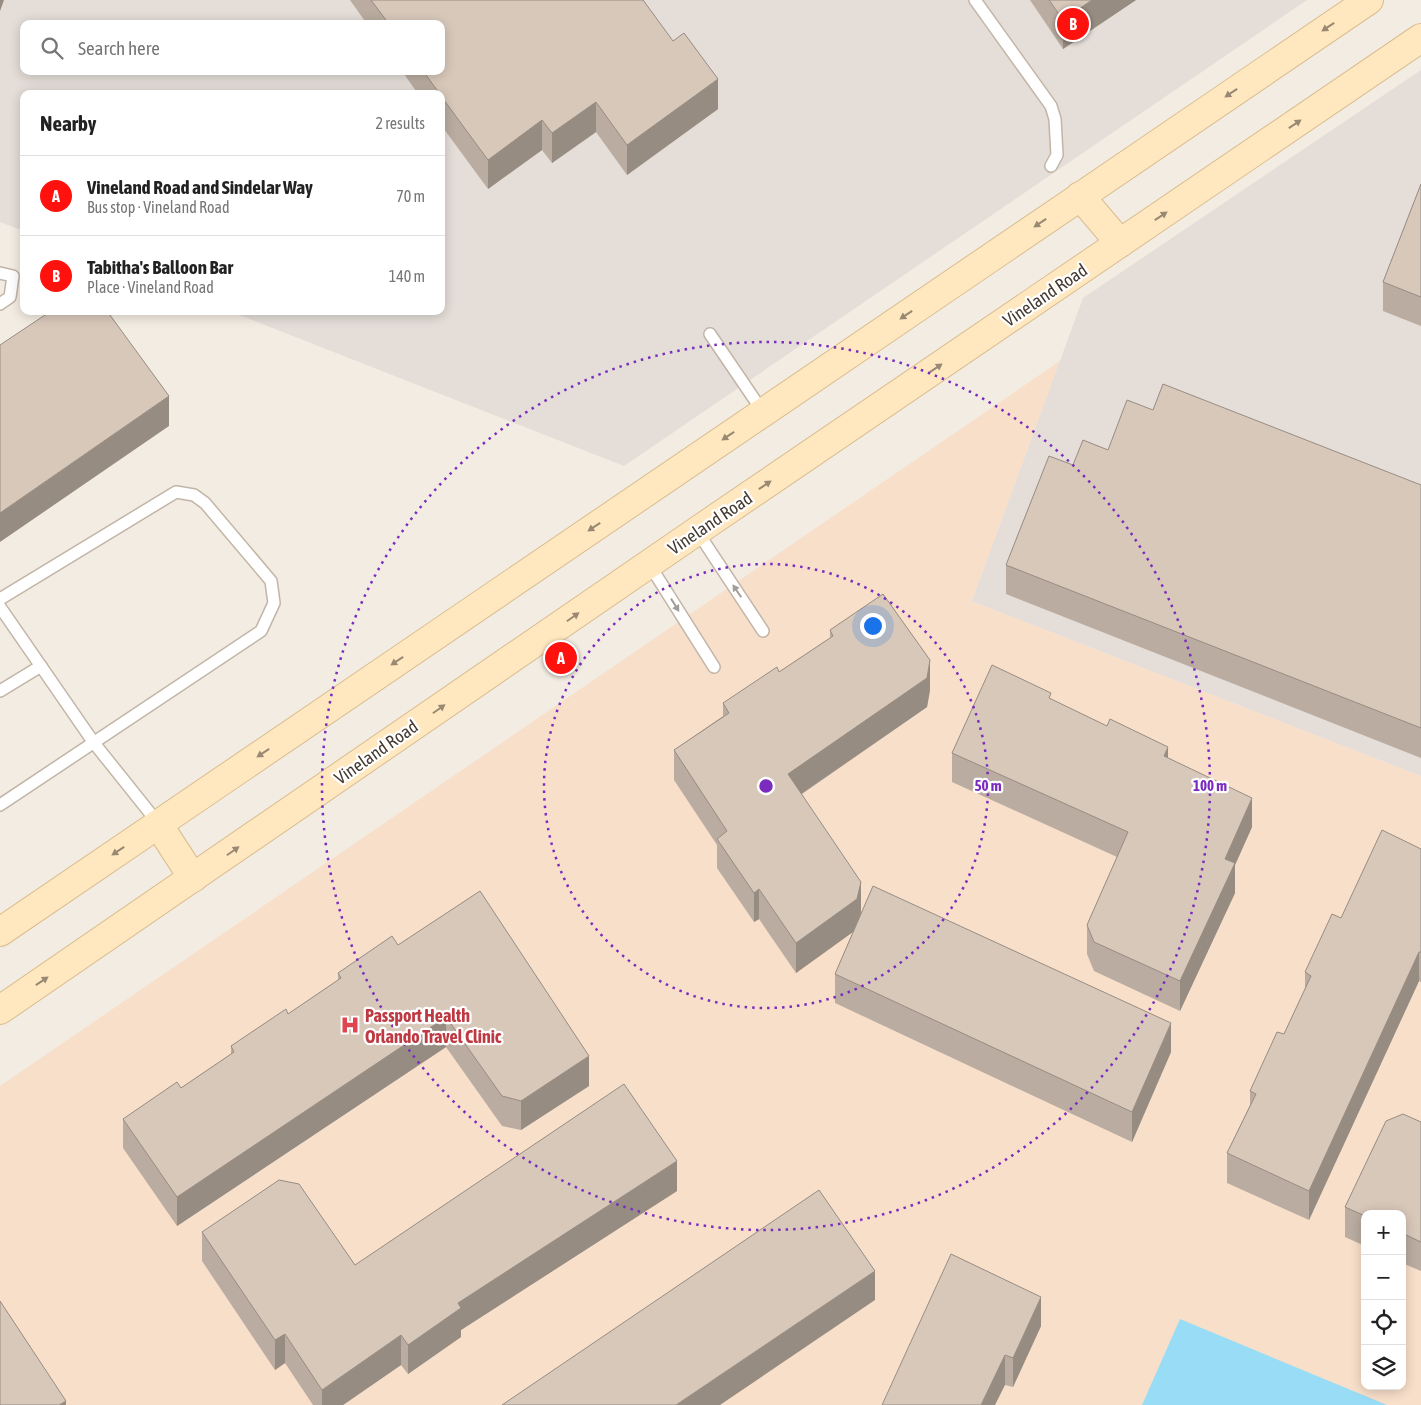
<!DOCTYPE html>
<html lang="en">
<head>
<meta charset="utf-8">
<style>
  :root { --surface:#fff; --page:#f2f2f2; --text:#222; --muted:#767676; --line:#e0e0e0; --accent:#ff120d }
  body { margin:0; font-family:"Asap Condensed",sans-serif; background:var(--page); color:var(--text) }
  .controls { position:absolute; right:15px; bottom:15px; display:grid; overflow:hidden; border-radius:10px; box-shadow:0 2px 12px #0003 }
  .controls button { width:45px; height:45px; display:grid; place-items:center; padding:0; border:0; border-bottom:1px solid var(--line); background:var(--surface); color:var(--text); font:25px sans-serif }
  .you { position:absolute; left:872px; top:625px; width:18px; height:18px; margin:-12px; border:4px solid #fff; border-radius:50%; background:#1a73e8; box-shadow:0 0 0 8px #1a73e833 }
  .badge { display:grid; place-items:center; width:32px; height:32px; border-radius:50%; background:var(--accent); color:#fff; font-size:16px; font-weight:700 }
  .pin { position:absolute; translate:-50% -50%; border:2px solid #fff; box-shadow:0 1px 5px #0006 }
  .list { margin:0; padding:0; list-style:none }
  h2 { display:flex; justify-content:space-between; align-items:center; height:65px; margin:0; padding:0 20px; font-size:21px }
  h2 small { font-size:16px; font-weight:400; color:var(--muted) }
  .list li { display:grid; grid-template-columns:32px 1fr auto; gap:15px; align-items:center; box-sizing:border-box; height:80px; padding:0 20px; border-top:1px solid var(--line) }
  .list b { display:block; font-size:19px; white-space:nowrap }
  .list p { margin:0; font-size:16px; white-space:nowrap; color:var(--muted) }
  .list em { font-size:16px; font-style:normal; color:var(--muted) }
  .icon { flex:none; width:28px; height:28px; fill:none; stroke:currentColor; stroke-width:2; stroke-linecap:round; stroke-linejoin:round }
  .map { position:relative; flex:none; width:1421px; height:1405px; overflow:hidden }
  .search { position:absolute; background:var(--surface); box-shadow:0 2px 12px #0003; left:20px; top:20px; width:425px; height:55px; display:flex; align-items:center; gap:12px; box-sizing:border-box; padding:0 18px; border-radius:10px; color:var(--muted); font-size:19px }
  .panel { position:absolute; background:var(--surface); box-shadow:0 2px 12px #0003; left:20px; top:90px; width:425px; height:225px; border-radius:10px }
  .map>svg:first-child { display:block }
</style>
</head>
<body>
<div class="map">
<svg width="1421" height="1405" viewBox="0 0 1421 1405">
  <rect width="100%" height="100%" fill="#f3ece2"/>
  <path fill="#f8dfca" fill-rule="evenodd" d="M1060 361 972 601 1421 776V1405H0V1086ZM1365 1214H1402V1386H1365Z"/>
  <g fill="#e4ddd8" fill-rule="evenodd">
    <path d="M0 0H1307L624 466 229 311H441V94H24V231L0 222ZM24 24H441V71H24Z"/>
    <polygon points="1421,70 1421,776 972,601 1083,298"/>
  </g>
  <polygon fill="#98dcf6" points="1180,1319 1387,1405 1142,1405"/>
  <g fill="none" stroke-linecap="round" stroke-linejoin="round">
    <g stroke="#c2b5a7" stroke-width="14">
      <g id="lane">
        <polyline points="975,0 1051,106 1055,119 1057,155 1051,166"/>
        <polyline points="0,273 13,276 10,297 0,304"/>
        <polyline points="710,334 763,412"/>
        <polyline points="697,531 763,631"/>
        <polyline points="649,564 714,667"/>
        <polyline points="0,599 176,492 194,495 205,503 271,581 274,603 261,631 0,805"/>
        <polyline points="0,607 94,743 158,823"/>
        <polyline points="0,691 41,666"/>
      </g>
    </g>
    <g stroke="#dabd8f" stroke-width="30">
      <g id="secondary">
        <polyline points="1080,196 1120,243"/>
        <polyline points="158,824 193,878"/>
        <polyline points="0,932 1369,0"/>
        <polyline points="0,1010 697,531 1421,38"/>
      </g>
    </g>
    <use href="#lane" stroke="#fff" stroke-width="11"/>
    <use href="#secondary" stroke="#ffe8c0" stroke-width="28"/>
  </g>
  <g fill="#baaca0">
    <polygon points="350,0 643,0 718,109 627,175 596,132 552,163 542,150 488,189 441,125 441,94 418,94 402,71 441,71 441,24 367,24"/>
    <polygon points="1030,0 1136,0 1063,49"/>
    <polygon points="1421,184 1421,326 1383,311 1383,282"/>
    <polygon points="1153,410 1421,485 1421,758 1006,594 1006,565 1073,465 1108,450"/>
    <polygon points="830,630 930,690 927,707 802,794 861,911 861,913 1171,1052 1132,1142 835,1003 835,974 853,932 796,973 759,919 754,922 717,868 717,845 674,780 674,750 723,716 723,703 779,672 830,638"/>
    <polygon points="1051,700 1168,758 1252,827 1235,865 1235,893 1180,1011 1094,971 1087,954 1087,925 1117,857 952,782 952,753"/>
    <polygon points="1421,849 1421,982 1419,981 1309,1220 1227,1183 1227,1153 1250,1105 1250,1091 1284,1034 1305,989 1305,972"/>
    <polygon points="398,945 589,1086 521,1130 502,1126 446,1047 177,1226 123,1148 123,1119 181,1088 231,1054 231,1046 288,1014 338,980 338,973"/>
    <polygon points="1421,1122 1421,1271 1402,1263 1402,1214 1365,1214 1365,1246 1345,1237 1345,1207"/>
    <polygon points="677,1191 461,1330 461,1337 408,1374 401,1365 343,1405 313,1405 285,1363 275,1370 202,1261 202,1232 355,1265"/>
    <polygon points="1041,1326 1013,1387 1005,1385 882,1405"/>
  </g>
  <g fill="#978c82">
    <polygon points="0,0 4,0 0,11"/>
    <polygon points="1092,0 1136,0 1063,49 1063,20"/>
    <polygon points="718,79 718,109 627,175 627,145"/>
    <polygon points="596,102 596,132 552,163 552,133"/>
    <polygon points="542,120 542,150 488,189 488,160"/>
    <polygon points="169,396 169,426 0,542 0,513"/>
    <polygon points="930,660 930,690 927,707 788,803 788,774"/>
    <polygon points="1168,747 1168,776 1164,756"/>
    <polygon points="1252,798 1252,827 1235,865 1235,893 1180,1011 1180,981 1225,859"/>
    <polygon points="861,882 861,911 857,929 796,973 796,943"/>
    <polygon points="759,889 759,919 754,922 754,893"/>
    <polygon points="1419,952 1419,981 1309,1220 1309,1191"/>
    <polygon points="446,1017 446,1047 177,1226 177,1197"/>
    <polygon points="1171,1023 1171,1052 1132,1142 1132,1112"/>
    <polygon points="589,1056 589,1086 521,1130 521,1101"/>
    <polygon points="677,1161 677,1191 461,1330 461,1337 408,1374 408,1345 458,1303"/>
    <polygon points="875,1271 875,1300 720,1405 676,1405"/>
    <polygon points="1041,1297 1041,1326 1013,1387 1013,1358"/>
    <polygon points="285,1334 285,1363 275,1370 275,1340"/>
    <polygon points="401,1335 401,1365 343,1405 322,1405 322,1390"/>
    <polygon points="1005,1355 1005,1385 995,1405 981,1405"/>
    <polygon points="66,1401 66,1405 59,1405"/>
  </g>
  <g fill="#d8c8ba" stroke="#978c82">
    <polygon points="371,0 643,0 673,41 684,33 718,79 627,145 596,102 552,133 542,120 488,160 441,96 441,94 440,94 423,71 441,71 441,24 389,24"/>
    <polygon points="1049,0 1092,0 1063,20"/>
    <polygon points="1421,184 1421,297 1383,282"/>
    <polygon points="51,311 107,311 169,396 0,513 0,345"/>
    <polygon points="1163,384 1421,485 1421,728 1006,565 1049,456 1073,465 1083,440 1108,450 1127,400 1153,410"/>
    <polygon points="883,594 930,660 927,678 788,774 861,882 857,899 796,943 759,889 754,893 717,839 727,831 674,750 729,713 723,703 777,667 779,672 833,636 830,630"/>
    <polygon points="992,665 1051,693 1049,698 1107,726 1110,719 1168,747 1164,756 1252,798 1225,859 1235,863 1180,981 1094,942 1087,925 1128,832 952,753"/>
    <polygon points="1382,830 1421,849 1421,952 1419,952 1309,1191 1227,1153 1256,1094 1250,1091 1277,1032 1284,1034 1311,976 1305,972 1332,914 1341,918"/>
    <polygon points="873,886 1171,1023 1132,1112 835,974"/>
    <polygon points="480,891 589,1056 521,1101 502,1096 446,1017 177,1197 123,1119 177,1082 181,1088 234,1052 231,1046 286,1009 288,1014 341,978 338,973 392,936 398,945"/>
    <polygon points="624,1084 677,1161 458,1303 461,1308 408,1345 401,1335 322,1390 285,1334 275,1340 202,1232 279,1180 299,1184 355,1265"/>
    <polygon points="1403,1114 1421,1122 1421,1242 1402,1233 1402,1214 1365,1214 1365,1216 1345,1207 1386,1121"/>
    <polygon points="819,1190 875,1271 676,1405 502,1405"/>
    <polygon points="951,1254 1041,1297 1013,1358 1005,1355 981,1405 882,1405"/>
    <polygon points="0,1301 66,1401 59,1405 0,1405"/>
  </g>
  <defs><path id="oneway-solid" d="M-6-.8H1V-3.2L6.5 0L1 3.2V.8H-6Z" transform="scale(1.25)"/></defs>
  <g fill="#998972">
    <use href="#oneway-solid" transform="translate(1328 27) rotate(146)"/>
    <use href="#oneway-solid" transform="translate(1231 93) rotate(146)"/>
    <use href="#oneway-solid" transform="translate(1295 124) rotate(-34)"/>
    <use href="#oneway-solid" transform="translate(1161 216) rotate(-34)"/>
    <use href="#oneway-solid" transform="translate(1040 223) rotate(146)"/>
    <use href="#oneway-solid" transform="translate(906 315) rotate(146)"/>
    <use href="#oneway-solid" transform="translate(936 368) rotate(-34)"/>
    <use href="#oneway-solid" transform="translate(728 436) rotate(146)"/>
    <use href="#oneway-solid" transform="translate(765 485) rotate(-34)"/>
    <use href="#oneway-solid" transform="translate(594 527) rotate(146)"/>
    <use href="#oneway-solid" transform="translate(573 617) rotate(-35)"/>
    <use href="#oneway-solid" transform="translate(397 661) rotate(146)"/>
    <use href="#oneway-solid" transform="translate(439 709) rotate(-35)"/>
    <use href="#oneway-solid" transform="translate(263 753) rotate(146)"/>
    <use href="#oneway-solid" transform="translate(118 851) rotate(146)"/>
    <use href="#oneway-solid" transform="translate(233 851) rotate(-35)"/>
    <use href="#oneway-solid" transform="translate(42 981) rotate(-34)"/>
  </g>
  <g fill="#a29d98">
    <use href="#oneway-solid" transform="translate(737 591) rotate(-124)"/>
    <use href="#oneway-solid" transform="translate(675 605) rotate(58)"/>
  </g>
  <g fill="none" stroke="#7b2cbf" stroke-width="2.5" stroke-dasharray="2.5 5">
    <circle cx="766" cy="786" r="222"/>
    <circle cx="766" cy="786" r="444"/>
  </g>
  <defs>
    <g id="hospital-bare" transform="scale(1.5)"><path d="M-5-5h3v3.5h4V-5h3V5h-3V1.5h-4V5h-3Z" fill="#e0444e" stroke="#fff" stroke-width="2.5" paint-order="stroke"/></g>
  </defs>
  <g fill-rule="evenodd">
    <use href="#hospital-bare" x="350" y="1025"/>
  </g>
  <g text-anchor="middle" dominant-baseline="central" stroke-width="4.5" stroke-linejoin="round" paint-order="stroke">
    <g font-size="18" fill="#453b32" stroke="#fff">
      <text transform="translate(1045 295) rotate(-34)">Vineland Road</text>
      <text transform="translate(710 523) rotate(-34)">Vineland Road</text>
      <text transform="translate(376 752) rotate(-35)">Vineland Road</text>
    </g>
    <g font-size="18" font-weight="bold" fill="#be3a42" stroke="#fff" text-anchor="start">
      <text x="365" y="1015">Passport Health<tspan x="365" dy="21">Orlando Travel Clinic</tspan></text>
    </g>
  </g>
  <circle cx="766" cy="786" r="8" fill="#7b2cbf" stroke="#fff" stroke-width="2.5"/>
  <g font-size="15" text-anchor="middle" font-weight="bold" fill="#7b2cbf" stroke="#fff" stroke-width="4.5" stroke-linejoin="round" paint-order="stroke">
    <text x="988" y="791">50 m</text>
    <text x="1210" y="791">100 m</text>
  </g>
</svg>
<div class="controls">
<button>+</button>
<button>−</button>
<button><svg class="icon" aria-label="locate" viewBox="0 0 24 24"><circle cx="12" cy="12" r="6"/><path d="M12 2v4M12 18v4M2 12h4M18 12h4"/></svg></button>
<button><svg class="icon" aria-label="layers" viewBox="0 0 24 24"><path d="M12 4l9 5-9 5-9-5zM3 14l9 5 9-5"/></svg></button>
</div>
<div class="you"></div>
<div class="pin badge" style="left:561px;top:658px">A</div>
<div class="pin badge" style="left:1073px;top:24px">B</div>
<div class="search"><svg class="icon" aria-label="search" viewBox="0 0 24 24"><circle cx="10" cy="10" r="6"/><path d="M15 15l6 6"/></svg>Search here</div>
<section class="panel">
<h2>Nearby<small>2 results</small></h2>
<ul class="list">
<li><span class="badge">A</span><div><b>Vineland Road and Sindelar Way</b><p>Bus stop · Vineland Road</p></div><em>70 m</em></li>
<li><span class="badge">B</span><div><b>Tabitha's Balloon Bar</b><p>Place · Vineland Road</p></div><em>140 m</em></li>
</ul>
</section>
</div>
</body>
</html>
